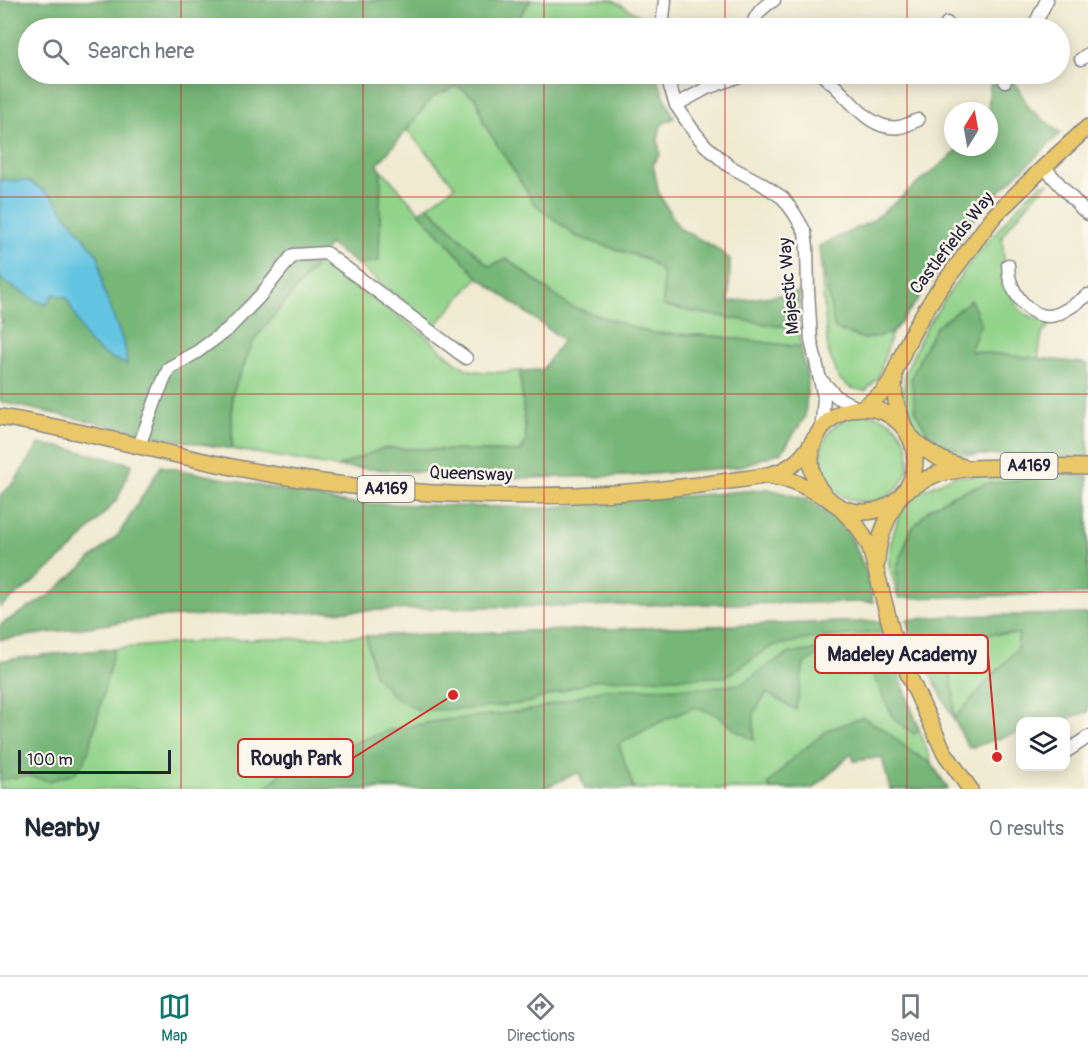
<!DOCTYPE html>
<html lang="en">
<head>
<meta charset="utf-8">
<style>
  :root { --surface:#fff; --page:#f2f2f3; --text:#1f2937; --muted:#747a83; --line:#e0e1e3; --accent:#0f766e }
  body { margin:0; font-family:Pangolin,sans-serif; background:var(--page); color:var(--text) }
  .controls { position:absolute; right:18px; bottom:18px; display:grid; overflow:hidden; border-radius:12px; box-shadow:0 3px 15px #0003 }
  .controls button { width:54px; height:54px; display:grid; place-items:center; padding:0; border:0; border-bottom:2px solid var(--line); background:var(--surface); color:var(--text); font:30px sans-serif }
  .compass { position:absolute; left:944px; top:102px; width:54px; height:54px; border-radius:50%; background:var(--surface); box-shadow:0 3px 15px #0003; rotate:11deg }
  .scale { position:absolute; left:18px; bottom:15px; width:153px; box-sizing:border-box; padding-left:6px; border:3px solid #22223b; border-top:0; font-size:16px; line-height:21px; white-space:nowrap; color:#22223b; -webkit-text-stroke:4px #fbf7ec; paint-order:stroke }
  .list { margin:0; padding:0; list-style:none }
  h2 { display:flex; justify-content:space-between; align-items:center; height:78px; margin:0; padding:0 24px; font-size:26px }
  h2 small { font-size:20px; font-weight:400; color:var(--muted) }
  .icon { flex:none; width:33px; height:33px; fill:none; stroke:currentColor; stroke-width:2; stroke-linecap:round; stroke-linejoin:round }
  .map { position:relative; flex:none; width:1088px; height:789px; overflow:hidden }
  .search { position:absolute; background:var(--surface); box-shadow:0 3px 15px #0003; left:18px; right:18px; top:18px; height:66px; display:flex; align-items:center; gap:15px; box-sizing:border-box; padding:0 21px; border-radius:33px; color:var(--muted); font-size:22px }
  .sheet { height:186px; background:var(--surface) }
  nav { display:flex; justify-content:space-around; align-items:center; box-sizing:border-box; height:84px; border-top:2px solid var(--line); background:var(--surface); font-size:16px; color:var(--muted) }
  nav a { display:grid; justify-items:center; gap:3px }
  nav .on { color:var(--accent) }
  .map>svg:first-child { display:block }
</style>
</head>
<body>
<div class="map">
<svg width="1088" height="789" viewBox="0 0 1088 789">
  <rect width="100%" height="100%" fill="#fbf7ec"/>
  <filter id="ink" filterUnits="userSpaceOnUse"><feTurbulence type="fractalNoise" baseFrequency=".0167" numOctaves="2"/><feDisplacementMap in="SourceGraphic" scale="12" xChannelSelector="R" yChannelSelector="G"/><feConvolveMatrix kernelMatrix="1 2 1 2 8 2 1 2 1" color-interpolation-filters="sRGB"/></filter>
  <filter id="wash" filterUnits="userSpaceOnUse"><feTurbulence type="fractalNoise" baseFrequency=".008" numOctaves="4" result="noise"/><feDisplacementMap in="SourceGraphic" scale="24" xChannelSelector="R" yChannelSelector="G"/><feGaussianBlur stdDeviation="1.35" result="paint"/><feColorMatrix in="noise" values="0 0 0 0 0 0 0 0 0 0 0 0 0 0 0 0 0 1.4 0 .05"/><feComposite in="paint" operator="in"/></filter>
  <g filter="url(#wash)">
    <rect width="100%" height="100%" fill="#efead0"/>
    <g fill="#93d48b" stroke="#5a7b63" stroke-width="1.5">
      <polygon points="531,0 613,0 640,16 653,18 653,28 512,28"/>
      <polygon points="457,85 477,99 484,124 575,236 646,258 663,273 664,306 694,312 798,329 801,347 714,336 651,333 569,306 508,259 489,266 428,206 455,186 407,130 432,97"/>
      <polygon points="381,169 478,277 435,326 357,264 379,261"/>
      <path d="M1049 183 1032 199 1002 235C1004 257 1005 305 1028 315 1035 319 1044 320 1052 322L1042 334 1038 359 970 351 936 327 970 453 988 455H952L932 443 915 426 903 400 905 373 926 327 968 265 1019 205 1041 184Z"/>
      <polygon points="819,246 835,329 865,339 892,333 878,378 865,391 851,388 839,379 828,351"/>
      <path d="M320 260 426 336C437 346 454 363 467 369 479 374 507 372 520 371L526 440 521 452 383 448 337 467 232 449V394L254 340Z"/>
      <circle cx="865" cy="458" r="44"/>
      <polygon points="1067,474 985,484 911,530 897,567 898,598 889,564 890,546 899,514 917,493 954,476"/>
      <polygon points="883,621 887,642 932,764 948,789 890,789 882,757 854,761 852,753 813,789 585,789 579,772 542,789 0,789 0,661 45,655 201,641"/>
      <polygon points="947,634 1019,634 1017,649 954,719 954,694 945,650"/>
    </g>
    <g fill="#76b677" stroke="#4c6c59" stroke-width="1.5" fill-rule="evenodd">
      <polygon points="0,0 531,0 512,28 28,28 28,74 483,74 486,76 508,74 573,74 581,77 655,74 674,118 661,125 658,139 660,154 653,164 659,194 679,228 714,247 730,259 729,302 800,292 798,329 694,312 663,306 663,273 646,259 575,236 534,203 484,124 477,99 457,86 432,97 407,130 377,165 381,169 379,261 357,264 329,244 320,260 254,340 232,394 232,449 170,439 0,402 0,322 3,322 0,318"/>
      <polygon points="1010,74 1030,109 1061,133 982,208 919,298 892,333 865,339 835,329 819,246 872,221 962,147 989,147 989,111 988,111 990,85"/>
      <polygon points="428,206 489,266 507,259 569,306 651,333 714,336 801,347 808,381 805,417 782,452 738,467 629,476 522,478 337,467 383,448 521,452 526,440 520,371 542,370 563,340 478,277 419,212"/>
      <polygon points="971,300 981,323 970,351 1083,363 1088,365 1088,458 1013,454 988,455 970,453 947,447 935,439 926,430 916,413 911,379 923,351 936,327"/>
      <polygon points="39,444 66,448 132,464 118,498 74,547 30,585 0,607 0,495 13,484"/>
      <polygon points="161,466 346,503 541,508 769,489 809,500 844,527 854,543 867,573 873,602 486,607 157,617 0,640 0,625 50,595 119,534"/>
      <polygon points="1067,474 1088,477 1088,594 898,598 897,567 911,530 930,508 955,494 985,484"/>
      <path d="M1088 614V712L1057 721 1020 722V732L969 748 926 666 906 620 949 616ZM947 634H1019L1017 649 954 719V694L945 650Z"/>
      <polygon points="883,621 885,632 815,638 772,646 725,677 596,680 526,703 472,709 419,710 395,698 374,674 366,636"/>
      <polygon points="887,642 919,730 914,734 894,719 876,682 865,644"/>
      <polygon points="114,649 93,736 85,761 74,774 49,781 28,776 0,780 0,661 45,655"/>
      <polygon points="826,649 804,664 796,710 767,693 754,712 754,740 737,731 715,714 696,707 666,719 619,744 632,784 636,789 585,789 579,772 542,789 265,789 288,767 390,730 437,721 533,710 604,689 704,688 741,684 772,663 790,653"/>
      <polygon points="863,717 885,730 909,750 932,764 948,789 890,789 882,757 854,761 852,753 813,789 771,789 768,784 793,758 828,730"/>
    </g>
    <polygon fill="#63c5e2" stroke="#42748e" stroke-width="1.5" points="0,180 29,181 52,196 99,257 103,289 125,347 127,365 105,355 87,341 67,298 54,294 45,305 6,283 0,278"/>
  </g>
  <g filter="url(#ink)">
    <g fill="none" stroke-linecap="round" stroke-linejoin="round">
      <g stroke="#888686" stroke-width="15">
        <g id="minor">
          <polyline points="947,23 950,28"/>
          <polyline points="662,28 665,0"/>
          <path d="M752 28C754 15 762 7 774 0"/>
          <polyline points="1033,28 1047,0"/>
          <polyline points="1081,59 1088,54"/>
          <polyline points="666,74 676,105 692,129 705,145 729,166 759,182 783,198 794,213 805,232 807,247 808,290 811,340 824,397 822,423 819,431"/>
          <path d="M821 74C827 79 833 84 838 89 855 106 873 131 900 127 906 126 912 122 918 120"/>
          <polyline points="1003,74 1005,81"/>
          <polyline points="676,105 707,88 745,74"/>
          <polyline points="1044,167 1082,209 1088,214"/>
          <path d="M1008 265C1009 270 1008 275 1010 280 1015 298 1034 321 1055 315 1067 311 1078 302 1088 295"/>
          <polyline points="823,382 837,397 857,408"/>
          <polyline points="139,446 159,391 169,368 197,352 228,329 260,296 293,255 326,253 466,358"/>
          <polyline points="1067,751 1088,737"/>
        </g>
      </g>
      <g stroke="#888686" stroke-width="18">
        <g id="major">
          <path d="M895 377C892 394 898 410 904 426"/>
          <circle cx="863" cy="460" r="52"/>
          <polyline points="862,408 881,394 891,381 905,348 917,324 935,295 994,216 1044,167 1088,127"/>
          <path d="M0 417C91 431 179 459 270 474 407 498 561 503 699 485 714 483 729 481 744 479 776 475 798 470 814 439"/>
          <path d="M910 436C925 452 942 462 964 467"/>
          <polyline points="770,476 793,481 823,496"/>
          <polyline points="906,491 928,478 937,474 970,468 1029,466 1088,467"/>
          <polyline points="841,509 858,527 870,547 892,632 909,676 944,752 970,789"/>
          <path d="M877 563C877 540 886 520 897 501"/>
        </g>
      </g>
      <use href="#minor" stroke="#fff" stroke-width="12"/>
      <use href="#major" stroke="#eac769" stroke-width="15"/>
    </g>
  </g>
  <path fill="none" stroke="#d62828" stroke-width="1.5" stroke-opacity="0.55" d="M181 0V28M363 0V28M544 0V28M725 0V28M907 0V28M181 74V789M363 74V789M544 74V789M725 74V789M907 74V789M0 197H1088M0 394H1088M0 592H1088"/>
  <g text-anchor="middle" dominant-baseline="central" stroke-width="5" stroke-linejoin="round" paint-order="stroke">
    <g fill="#fbf7ec" stroke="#636270" stroke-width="1.5">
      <rect x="1000.5" y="453" width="57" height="26" rx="4.5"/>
      <rect x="357.5" y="476" width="57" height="26" rx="4.5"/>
    </g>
    <g font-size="16" font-weight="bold" fill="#22223b">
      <text x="1029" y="466">A4169</text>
      <text x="386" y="489">A4169</text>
    </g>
    <g font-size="18" fill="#22223b" stroke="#fbf7ec">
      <text transform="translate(952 243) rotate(-52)">Castlefields Way</text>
      <text transform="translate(789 286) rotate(-95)">Majestic Way</text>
      <text transform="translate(471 474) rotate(2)">Queensway</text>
    </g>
  </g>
  <path fill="none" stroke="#d62828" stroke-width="2" d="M997 757L988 654M453 695L353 758"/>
  <g fill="#d62828" stroke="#fbf7ec" stroke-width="2">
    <circle cx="997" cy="757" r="6"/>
    <circle cx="453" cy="695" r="6"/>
  </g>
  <g fill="#fbf7ec" stroke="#d62828" stroke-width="2">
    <rect x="815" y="635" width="173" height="38" rx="6"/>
    <rect x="238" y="739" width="115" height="38" rx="6"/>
  </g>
  <g font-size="20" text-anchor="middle" font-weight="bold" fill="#22223b">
    <text x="902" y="661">Madeley Academy</text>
    <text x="296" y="765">Rough Park</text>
  </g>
</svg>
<div class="controls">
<button><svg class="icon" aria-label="layers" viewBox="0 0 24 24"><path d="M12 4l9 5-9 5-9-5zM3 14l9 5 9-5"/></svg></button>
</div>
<svg class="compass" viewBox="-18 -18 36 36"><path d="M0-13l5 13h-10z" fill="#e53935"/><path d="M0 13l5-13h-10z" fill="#747a83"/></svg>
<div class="scale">100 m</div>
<div class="search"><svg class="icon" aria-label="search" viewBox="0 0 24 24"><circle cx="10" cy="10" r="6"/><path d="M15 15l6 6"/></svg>Search here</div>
</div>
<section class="sheet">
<h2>Nearby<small>0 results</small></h2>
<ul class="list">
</ul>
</section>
<nav>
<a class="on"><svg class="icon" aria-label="map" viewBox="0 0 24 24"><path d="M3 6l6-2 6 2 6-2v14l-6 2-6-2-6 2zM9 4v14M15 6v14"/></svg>Map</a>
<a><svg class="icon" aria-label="directions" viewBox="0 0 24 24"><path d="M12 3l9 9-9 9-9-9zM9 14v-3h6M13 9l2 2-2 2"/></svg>Directions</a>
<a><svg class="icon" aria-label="saved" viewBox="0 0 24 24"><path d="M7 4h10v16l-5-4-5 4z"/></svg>Saved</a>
</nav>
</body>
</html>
